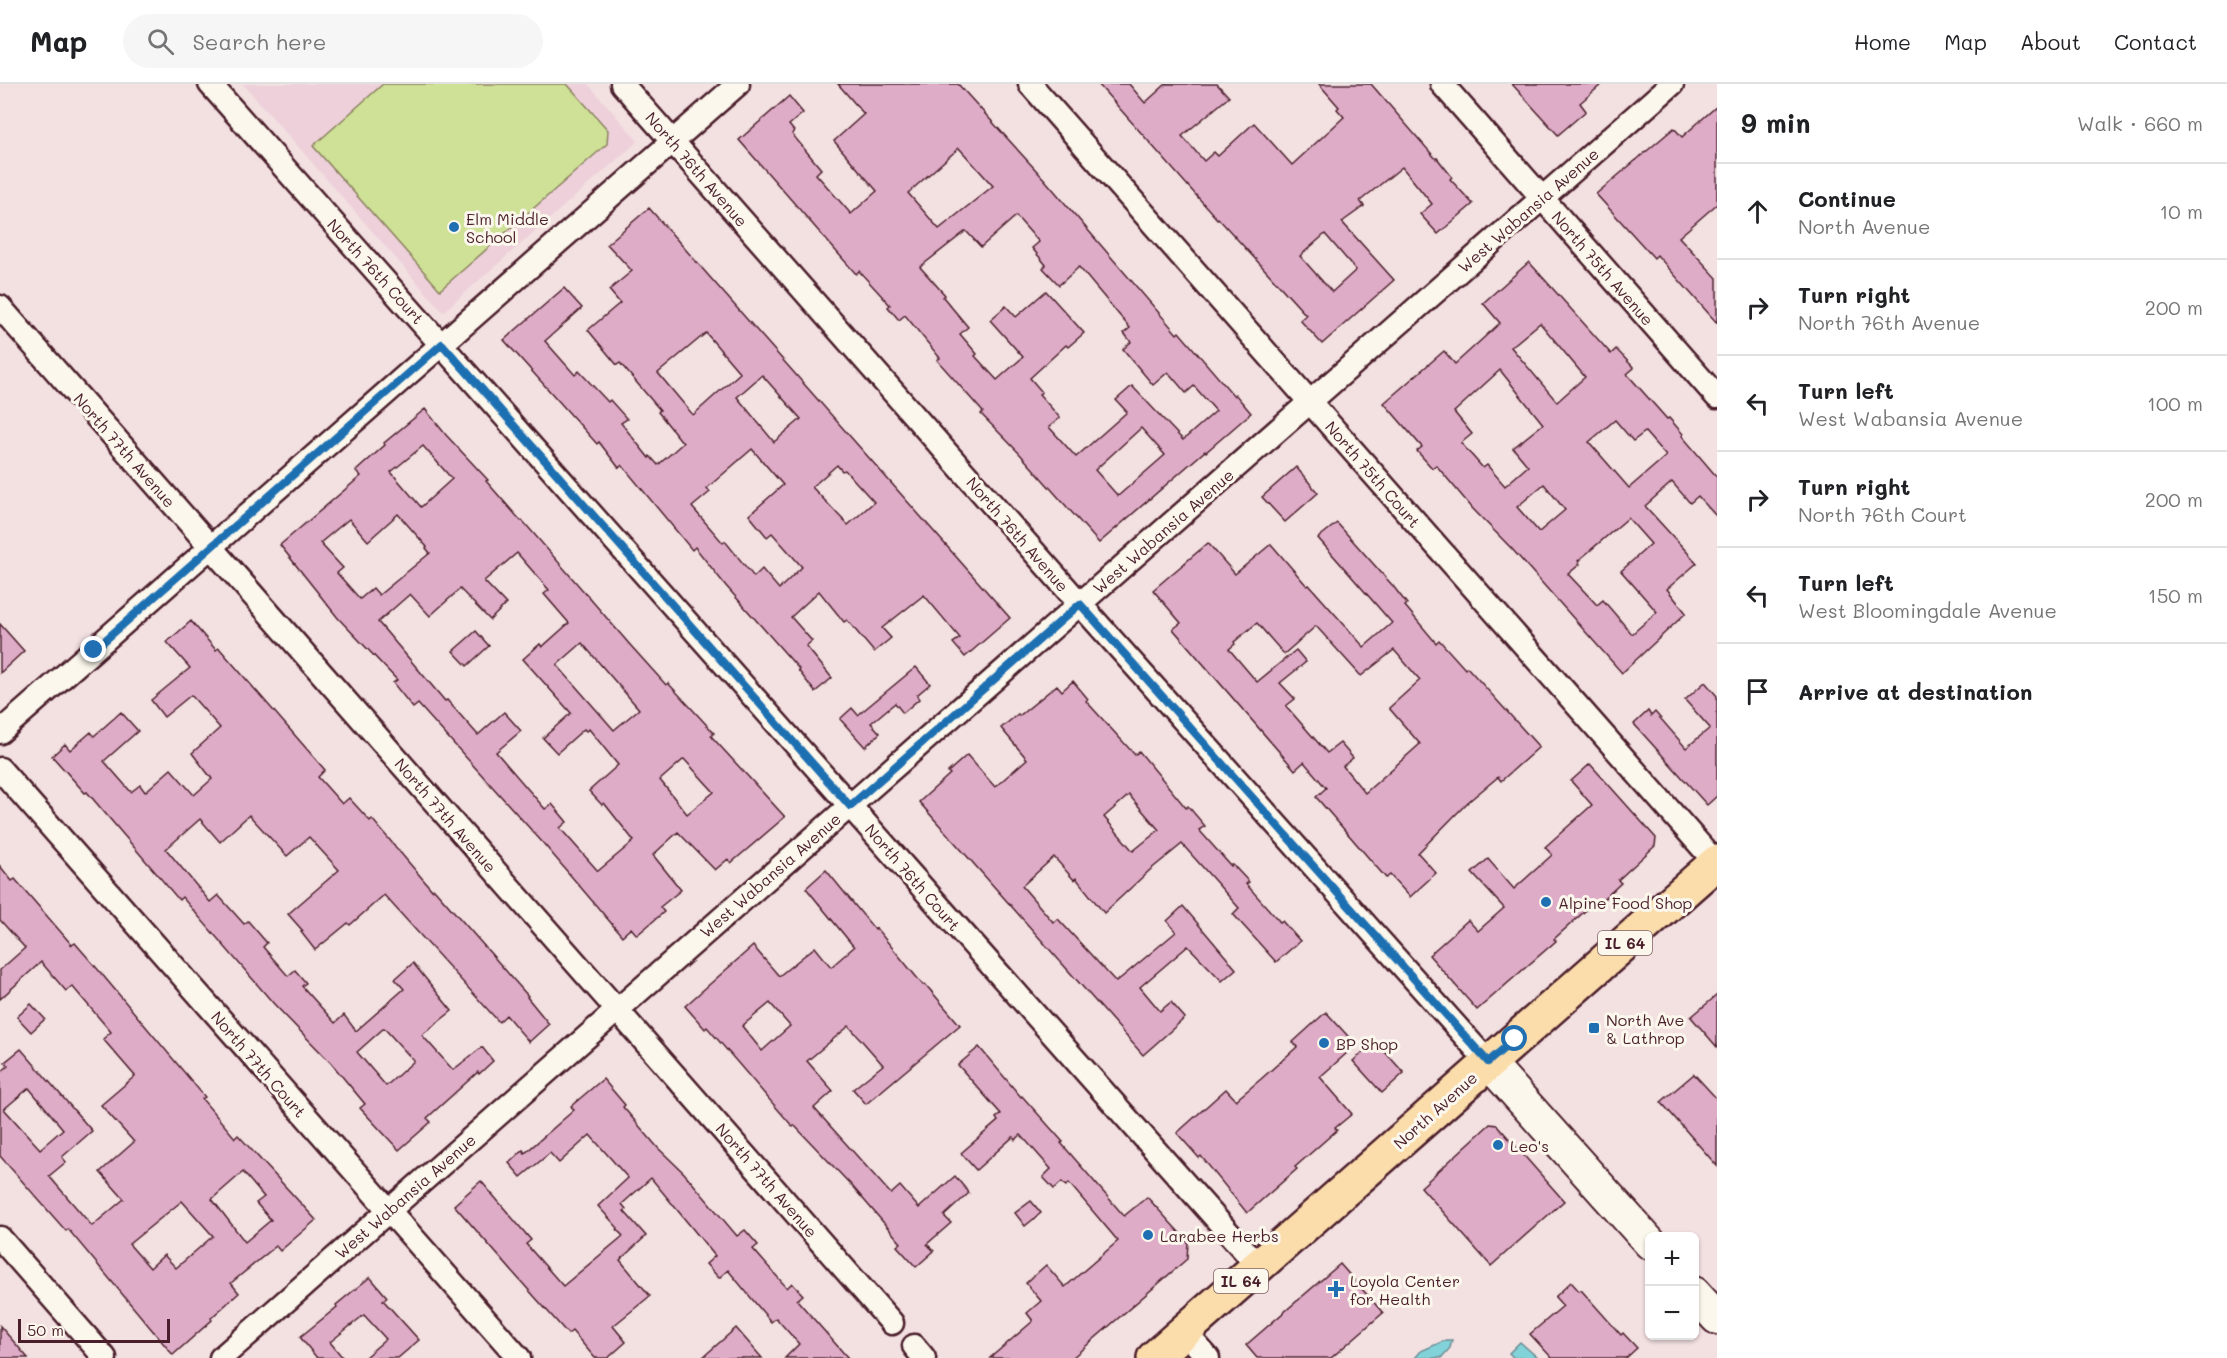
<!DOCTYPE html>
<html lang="en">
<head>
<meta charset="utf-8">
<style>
  :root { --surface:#fff; --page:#f6f6f6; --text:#202124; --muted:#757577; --line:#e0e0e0 }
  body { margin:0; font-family:Mali,sans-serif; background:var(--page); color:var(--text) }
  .controls { position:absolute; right:18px; bottom:18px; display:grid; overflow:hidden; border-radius:9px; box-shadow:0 2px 4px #0004 }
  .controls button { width:54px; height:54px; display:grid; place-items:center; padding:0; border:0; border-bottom:2px solid var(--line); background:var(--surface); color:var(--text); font:30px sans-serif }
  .scale { position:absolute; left:18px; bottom:15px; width:152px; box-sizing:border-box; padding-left:6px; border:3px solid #4a1f2b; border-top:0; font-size:16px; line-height:21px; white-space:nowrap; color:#4a1f2b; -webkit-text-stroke:4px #fbf7ec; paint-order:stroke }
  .stop { position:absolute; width:18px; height:18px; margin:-14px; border:4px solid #1f6fb2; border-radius:50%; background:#fff }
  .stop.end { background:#1f6fb2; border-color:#fff; box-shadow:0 2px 6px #0008 }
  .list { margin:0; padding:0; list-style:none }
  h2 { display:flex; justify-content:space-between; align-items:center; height:78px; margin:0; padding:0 24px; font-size:26px }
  h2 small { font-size:20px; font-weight:400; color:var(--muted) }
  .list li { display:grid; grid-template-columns:39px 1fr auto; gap:18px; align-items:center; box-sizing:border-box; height:96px; padding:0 24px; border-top:2px solid var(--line) }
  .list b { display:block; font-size:22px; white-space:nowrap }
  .list p { margin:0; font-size:20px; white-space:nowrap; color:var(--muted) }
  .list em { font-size:20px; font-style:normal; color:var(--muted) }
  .icon { flex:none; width:33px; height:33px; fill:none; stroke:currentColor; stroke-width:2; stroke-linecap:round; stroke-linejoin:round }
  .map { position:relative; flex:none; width:1717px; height:1274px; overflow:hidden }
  header { display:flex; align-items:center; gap:36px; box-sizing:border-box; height:84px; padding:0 30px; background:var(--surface); border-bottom:2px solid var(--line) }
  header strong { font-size:28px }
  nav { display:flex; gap:33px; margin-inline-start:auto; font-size:21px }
  .search { width:420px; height:54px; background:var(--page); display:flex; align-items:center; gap:15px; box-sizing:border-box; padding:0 21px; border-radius:33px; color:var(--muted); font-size:22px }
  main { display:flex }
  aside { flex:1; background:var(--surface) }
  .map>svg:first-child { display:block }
</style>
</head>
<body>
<header>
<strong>Map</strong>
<div class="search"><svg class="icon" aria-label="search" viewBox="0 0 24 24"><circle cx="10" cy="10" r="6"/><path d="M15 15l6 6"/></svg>Search here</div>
<nav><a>Home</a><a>Map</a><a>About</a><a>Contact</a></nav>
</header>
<main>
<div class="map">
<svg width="1717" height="1274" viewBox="0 0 1717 1274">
  <rect width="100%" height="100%" fill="#f3e0e1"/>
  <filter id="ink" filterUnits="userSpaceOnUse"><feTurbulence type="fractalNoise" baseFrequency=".0167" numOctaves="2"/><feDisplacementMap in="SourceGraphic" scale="12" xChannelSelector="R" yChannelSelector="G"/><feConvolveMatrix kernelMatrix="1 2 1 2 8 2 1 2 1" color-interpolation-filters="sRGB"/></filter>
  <g filter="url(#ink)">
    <polygon fill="#edd0da" points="243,0 588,0 638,57 443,228"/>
    <polygon fill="#cee196" stroke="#8c8060" stroke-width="1.5" points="383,0 567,0 608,46 607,60 440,206 313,62"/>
    <g fill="#82d3d9" stroke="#6c8b93" stroke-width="1.5">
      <polygon points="1446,1256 1452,1256 1450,1264 1441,1274 1415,1274 1421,1267"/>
      <polygon points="1520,1258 1538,1274 1514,1274 1509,1269"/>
    </g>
    <g fill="#dfacc8" stroke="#4a1f2b" stroke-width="1.5" fill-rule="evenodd">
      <path d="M838 0H958L1045 96 1177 250 1179 248 1234 312 1235 310 1251 329 1206 368 1205 367 1099 459 1019 369 981 330 983 328 937 276 940 274 905 231 899 236 888 223 890 221 859 187 856 190 739 56 789 12 803 29 789 41 794 47 792 50 821 85 816 90 851 130 877 107 834 57 864 30ZM959 64 993 102 939 145 908 109ZM1016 132 1039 158 1032 164 1046 181 1043 184 1059 201 1079 183 1130 244 1124 249 1131 258 1123 265 1153 301 1168 288 1186 309 1194 302 1216 327 1183 356 1132 302 1116 316 1127 328 1076 373 1049 343 1060 334 1039 310 1042 308 1030 294 1066 261 1068 263 1084 249 1046 207 1016 233 1006 222 990 236 1023 273 997 296 975 272 977 270 960 250 968 243 943 213 945 211 920 183 966 147 981 163ZM1141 344 1165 371 1118 412 1095 386Z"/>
      <path d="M1098 0H1129L1145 19 1166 0H1217L1229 13 1182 52 1204 77 1214 68 1218 72 1254 39 1292 81 1344 33 1337 25 1339 23 1319 0H1371L1436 75 1437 74 1452 93 1450 95 1473 120 1438 150 1420 130 1432 120 1402 83 1360 117 1364 122 1342 138 1394 196 1322 260 1300 236 1306 231 1218 134 1217 135ZM1325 150 1356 186 1332 208 1300 172Z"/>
      <polygon points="1512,0 1602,0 1580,19 1586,27 1558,51"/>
      <polygon points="1717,22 1717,120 1679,153 1717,194 1717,239 1657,171 1654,174 1596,110 1674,44 1682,53"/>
      <path d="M649 124 1010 534 965 573 953 559 960 554 924 511 882 544 891 554 874 568 847 536 844 538 819 507 791 533 812 557 806 562 832 594 815 608 798 586 799 585 726 502 695 463 692 466 622 381 619 384 599 358 597 360 504 256 564 204 582 224 545 257 575 291 579 287 608 318 610 316 627 335 621 339 649 374 650 372 658 381 683 359 658 328 660 326 620 279 617 281 588 246 620 219 609 206 632 187 607 160ZM706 249 740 289 693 331 658 289ZM762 291 801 335 774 358 737 313ZM752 365 783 401 749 431 767 453 772 449 802 483 779 505 762 485 754 493 725 457 723 459 692 423 710 408 707 404ZM837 381 842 387 845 386 874 418 848 441 812 403Z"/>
      <path d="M1529 178 1611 270 1616 265 1634 284 1627 290 1667 335 1669 334 1683 350 1682 352 1717 393V433L1698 412 1690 419 1672 398 1645 422 1697 479 1667 505 1686 529 1622 589 1512 465 1473 425 1436 381 1432 384 1417 367 1422 363 1384 319 1444 267 1455 280 1500 239 1483 219ZM1540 239 1585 293 1557 318 1511 263ZM1500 286 1543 340 1513 364 1528 382 1505 402 1487 381 1483 384 1461 359 1472 350 1454 328ZM1615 336 1633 357 1645 348 1666 372 1629 404 1589 358ZM1544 400 1565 426 1539 448 1517 423ZM1628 434 1651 460 1621 487 1657 528 1632 550 1603 516 1597 521 1568 490 1580 480 1578 477Z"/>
      <path d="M425 325 446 351 488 396 486 397 521 437 522 436 631 562 666 601 668 599 693 626 714 649 711 652 785 733 731 779 728 775 715 786 678 748 653 771 681 806 660 823 664 828 637 851 631 844 622 852 543 759 418 620 413 624 393 599 397 596 338 534 280 461 361 392 356 387 385 361 384 359ZM423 362 452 395 421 423 391 388ZM398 430 427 463 426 464 430 469 379 511 373 504 360 515 337 489 343 484 320 459 349 435 368 457ZM517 469 549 506 544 510 569 539 542 563 540 560 523 575 571 629 543 654 557 669 584 645 586 647 589 645 618 681 589 707 602 721 604 719 634 757 598 787 560 744 567 738 552 720 545 725 496 668 521 647 504 628 478 651 447 616 445 617 378 538 410 510 430 532 460 505 490 536 506 520 484 497ZM582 559 639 625 614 646 557 581ZM684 675 714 708 687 730 660 696Z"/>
      <polygon points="1296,383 1318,409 1285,438 1262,413"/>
      <path d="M1337 439 1393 502 1407 520 1405 522 1436 559 1439 556 1465 585 1467 583 1539 663 1501 697 1498 693 1468 718 1418 769 1436 789 1410 813 1390 791 1386 794 1316 713 1326 704 1304 678 1295 686 1173 545 1181 539 1153 506 1208 459 1235 490 1271 460 1307 502 1309 501 1364 563 1392 539 1318 454ZM1257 539 1284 570 1316 542 1361 592 1394 566 1420 596 1389 624 1420 660 1365 709 1343 682 1353 674 1340 659 1327 669 1286 622 1295 615 1280 599 1306 578 1296 566 1257 598 1229 565 1235 560 1234 558Z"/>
      <path d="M191 537 216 566 219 564 325 686 318 693 342 720 349 714 370 737 372 735 432 806 434 805 528 912 527 913 549 940 529 958 506 931 499 938 384 811 350 841 348 839 315 866 301 848 303 847 288 830 339 786 309 753 287 772 249 731 220 758 200 735 166 765 210 818 218 811 244 840 248 837 267 859 263 863 288 892 295 886 306 899 302 902 335 939 344 931 356 947 404 905 395 895 413 879 452 927 422 951 453 986 482 963 493 977 479 990 478 988 427 1034 431 1038 399 1066 360 1024 365 1020 331 979 274 920 182 813 179 816 87 708 85 709 52 672 65 660 70 666 91 648 94 652 121 628 138 647 104 677 131 708 140 701 145 708 171 685 194 711 212 695 192 669 220 644 191 611 164 633 151 616 190 584 167 558ZM384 944 414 977 386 1002 357 968Z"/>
      <polygon points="0,540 24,567 0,589"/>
      <polygon points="476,547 489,562 467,582 453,567"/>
      <polygon points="916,583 930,600 917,611 919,615 903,629 895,619 871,639 880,649 865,663 840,635 852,624 858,631"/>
      <path d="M1073 597 1088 615 1086 617 1135 671 1139 667 1186 724 1188 722 1205 742 1199 746 1231 782 1233 781 1249 798 1246 800 1280 838 1282 837 1300 857 1276 878 1233 830 1239 824 1182 760 1150 786 1104 829 1076 794 1074 796 1054 773 1022 802 1053 838 1058 835 1116 898 1176 848 1167 837 1183 822 1236 885 1222 897 1188 862 1140 903 1160 927 1171 918 1185 934 1143 971 919 718 950 690 948 688 967 671 995 703 1027 675 1001 644 1018 630 1019 632 1057 601 1062 607ZM1129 711 1159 746 1133 767 1104 733Z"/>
      <polygon points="1705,598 1717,612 1717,712 1707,721 1634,640 1648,627 1651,632 1655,628 1686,664 1710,644 1685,616"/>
      <polygon points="1590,680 1656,754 1655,762 1618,796 1621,799 1596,822 1594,819 1554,855 1556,857 1477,926 1429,871 1468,836 1478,847 1504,824 1472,789 1488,775 1514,805 1552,771 1545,763 1592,721 1571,697"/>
      <path d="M0 782 12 797 15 795 72 861 75 859 95 882 205 1013 202 1015 235 1054 238 1051 316 1136 280 1167 276 1162 231 1199 239 1209 211 1234 212 1236 173 1271 68 1145 66 1147 0 1072V989L8 982 5 978 21 965 92 1047 62 1073 66 1078 49 1092 92 1142 124 1115 100 1088 134 1058 101 1021 135 992 103 955 111 948 72 902 66 907 41 878 0 915V886L25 864 0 836ZM29 1004 63 1045 40 1065 4 1025ZM243 1088 264 1113 256 1119 271 1136 245 1158 212 1115ZM182 1117 213 1152 176 1184 164 1171 150 1184 129 1160Z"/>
      <path d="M826 786 875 846 876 844 923 901 925 900 960 941 866 1020 853 1005 883 981 849 942 807 977 833 1007 814 1024 891 1110 900 1102 919 1124 955 1092 969 1109 944 1132 951 1139 927 1160 934 1167 916 1183 897 1162 901 1159 852 1102 794 1041 793 1043 707 943 705 945 685 922 753 862 779 892 815 863 831 883 854 863 806 804ZM770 919 790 942 762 967 742 942Z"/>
      <polygon points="1717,911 1717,963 1691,933"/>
      <polygon points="31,920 45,935 31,948 17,933"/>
      <polygon points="1326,928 1356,961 1320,993 1352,1030 1335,1044 1337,1046 1295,1083 1297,1085 1247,1129 1201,1072 1199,1074 1177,1049 1226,1005 1236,1016 1261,995 1297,963 1293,958"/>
      <polygon points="1375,957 1404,989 1382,1009 1353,977"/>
      <polygon points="979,963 1021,1013 1022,1012 1063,1058 1061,1059 1124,1132 1147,1113 1188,1158 1187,1175 1072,1274 990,1274 1033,1237 1027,1229 1041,1217 1026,1199 1046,1181 1065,1203 1118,1157 1069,1099 1066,1102 1062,1098 1054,1105 1043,1093 1051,1085 1021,1051 1015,1056 1013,1053 976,1086 961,1069 998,1037 996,1034 1001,1030 958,981"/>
      <polygon points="1694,990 1717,1015 1717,1082 1661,1018"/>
      <polygon points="603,995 625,1021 623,1023 658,1064 684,1089 737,1152 745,1146 758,1161 753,1165 787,1204 792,1199 803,1211 797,1216 848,1274 785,1274 799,1260 776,1234 771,1238 728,1186 719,1194 706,1180 715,1172 651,1094 622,1120 626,1125 624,1127 646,1152 620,1176 650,1212 613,1242 626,1258 608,1274 595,1274 572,1247 568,1250 517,1193 454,1121 481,1097 531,1156 526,1160 563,1202 623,1152 617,1146 618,1144 598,1122 628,1094 590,1051 559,1079 550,1069 521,1093 509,1079 523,1066 525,1069 574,1026 571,1022"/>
      <polygon points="1490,1040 1497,1041 1564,1117 1491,1182 1421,1103"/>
      <polygon points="1031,1117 1041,1129 1025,1142 1015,1129"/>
      <polygon points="1340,1180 1383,1229 1331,1274 1257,1274 1246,1261"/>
      <polygon points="370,1193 387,1213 383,1216 419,1256 398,1274 364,1274 386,1255 364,1231 330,1258 343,1274 317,1274 300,1253 337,1223 336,1221"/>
      <polygon points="1571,1198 1579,1207 1581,1206 1621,1251 1623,1249 1637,1264 1626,1274 1552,1274 1530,1250 1563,1222 1555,1213"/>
      <polygon points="0,1242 28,1274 0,1274"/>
      <polygon points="736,1244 762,1274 702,1274"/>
    </g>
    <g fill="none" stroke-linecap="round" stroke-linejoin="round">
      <g stroke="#4a1f2b" stroke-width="27">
        <g id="street">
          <polyline points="210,0 1258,1182"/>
          <polyline points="622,0 1080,520 1488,978"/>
          <polyline points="1030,0 1716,779"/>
          <polyline points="1442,0 1717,313"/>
          <polyline points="0,223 892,1239"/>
          <polyline points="0,648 738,0"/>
          <polyline points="0,685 519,1274"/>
          <polyline points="0,1154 105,1274"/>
          <polyline points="1184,1247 1208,1274"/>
          <polyline points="914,1262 924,1274"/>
          <polyline points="221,1274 1672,0"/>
        </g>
      </g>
      <g stroke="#4a1f2b" stroke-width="36">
        <g id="secondary">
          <polyline points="1488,978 1650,1159"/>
          <polyline points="1694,1209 1717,1234"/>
        </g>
      </g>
      <g stroke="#4a1f2b" stroke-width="38">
        <polyline id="primary" points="1154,1274 1717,778"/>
      </g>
      <use href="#street" stroke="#fbf7ec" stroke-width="22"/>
      <use href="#secondary" stroke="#fbf7ec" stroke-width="32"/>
      <use href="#primary" stroke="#fbddab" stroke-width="33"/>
    </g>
  </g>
  <g fill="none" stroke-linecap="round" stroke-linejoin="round" filter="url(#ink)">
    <polyline stroke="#1f6fb2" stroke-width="8" points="94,566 442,260 850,722 1080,520 1488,978 1515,955"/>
  </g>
  <g fill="#1f6fb2" stroke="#fbf7ec" stroke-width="2">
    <circle cx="454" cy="143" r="6"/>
    <circle cx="1546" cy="818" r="6"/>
    <rect x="1588" y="938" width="12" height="12" rx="3"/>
    <circle cx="1324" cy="959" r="6"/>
    <circle cx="1498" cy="1061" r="6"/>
    <circle cx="1148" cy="1151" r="6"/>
    <path d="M1333 1196h6v6h6v6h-6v6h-6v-6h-6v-6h6z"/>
  </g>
  <g text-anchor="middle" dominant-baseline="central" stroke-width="6" stroke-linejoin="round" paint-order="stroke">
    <g fill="#fbf7ec" stroke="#7f6065" stroke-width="1.5">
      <rect x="1598" y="847" width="54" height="24" rx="4.5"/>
      <rect x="1214" y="1185" width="54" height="24" rx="4.5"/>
    </g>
    <g font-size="15" font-weight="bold" fill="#4a1f2b">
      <text x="1625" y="859">IL 64</text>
      <text x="1241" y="1197">IL 64</text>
    </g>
    <g font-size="16" fill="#4a1f2b" stroke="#fbf7ec">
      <text transform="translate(697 85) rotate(49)">North 76th Avenue</text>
      <text transform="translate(1528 126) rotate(-41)">West Wabansia Avenue</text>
      <text transform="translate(1603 184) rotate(49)">North 75th Avenue</text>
      <text transform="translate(376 187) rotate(48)">North 76th Court</text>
      <text transform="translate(125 366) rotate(49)">North 77th Avenue</text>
      <text transform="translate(1373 390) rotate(49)">North 75th Court</text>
      <text transform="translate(1163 447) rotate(-41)">West Wabansia Avenue</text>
      <text transform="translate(1018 450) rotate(49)">North 76th Avenue</text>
      <text transform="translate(446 731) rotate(49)">North 77th Avenue</text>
      <text transform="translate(770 791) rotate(-41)">West Wabansia Avenue</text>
      <text transform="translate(913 793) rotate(49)">North 76th Court</text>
      <text transform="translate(259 980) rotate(49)">North 77th Court</text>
      <text transform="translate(1435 1026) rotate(-42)">North Avenue</text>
      <text transform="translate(767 1096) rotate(49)">North 77th Avenue</text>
      <text transform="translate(405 1112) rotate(-41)">West Wabansia Avenue</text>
    </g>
    <g font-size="16" fill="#4a1f2b" stroke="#fbf7ec" text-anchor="start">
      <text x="466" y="134">Elm Middle<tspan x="466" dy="18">School</tspan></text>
      <text x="1558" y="818">Alpine Food Shop</text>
      <text x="1606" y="935">North Ave<tspan x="1606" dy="18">&amp; Lathrop</tspan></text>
      <text x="1336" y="959">BP Shop</text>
      <text x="1510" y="1061">Leo's</text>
      <text x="1160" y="1151">Larabee Herbs</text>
      <text x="1350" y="1196">Loyola Center<tspan x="1350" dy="18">for Health</tspan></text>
    </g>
  </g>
</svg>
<div class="controls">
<button>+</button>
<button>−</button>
</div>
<div class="scale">50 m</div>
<div class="stop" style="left:1515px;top:955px"></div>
<div class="stop end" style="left:94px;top:566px"></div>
</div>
<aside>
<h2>9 min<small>Walk · 660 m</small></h2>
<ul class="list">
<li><svg class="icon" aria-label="ahead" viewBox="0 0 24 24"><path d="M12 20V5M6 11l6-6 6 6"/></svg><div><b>Continue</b><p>North Avenue</p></div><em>10 m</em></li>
<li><svg class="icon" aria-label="right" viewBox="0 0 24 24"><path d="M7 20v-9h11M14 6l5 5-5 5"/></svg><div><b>Turn right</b><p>North 76th Avenue</p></div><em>200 m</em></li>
<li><svg class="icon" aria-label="left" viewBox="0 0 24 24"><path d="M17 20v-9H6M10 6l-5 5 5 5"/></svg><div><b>Turn left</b><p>West Wabansia Avenue</p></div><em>100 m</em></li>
<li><svg class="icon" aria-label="right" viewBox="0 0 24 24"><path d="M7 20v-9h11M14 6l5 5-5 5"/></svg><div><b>Turn right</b><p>North 76th Court</p></div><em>200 m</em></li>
<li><svg class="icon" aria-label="left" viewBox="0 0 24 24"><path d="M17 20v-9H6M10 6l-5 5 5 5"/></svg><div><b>Turn left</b><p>West Bloomingdale Avenue</p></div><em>150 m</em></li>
<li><svg class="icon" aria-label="arrive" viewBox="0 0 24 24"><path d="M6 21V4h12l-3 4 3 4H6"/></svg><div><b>Arrive at destination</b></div></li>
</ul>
</aside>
</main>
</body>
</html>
